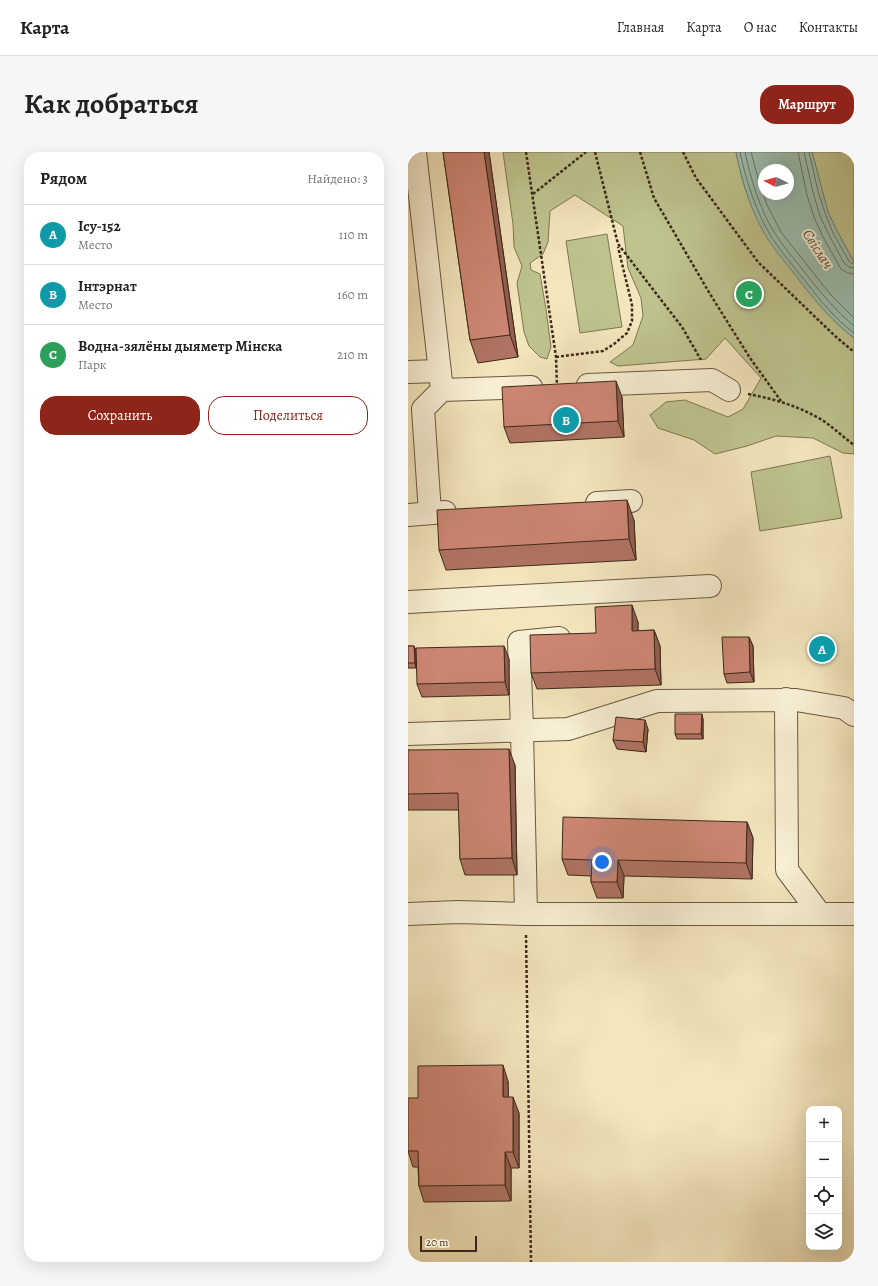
<!DOCTYPE html>
<html lang="ru">
<head>
<meta charset="utf-8">
<style>
  :root { --surface:#fff; --page:#f6f6f6; --text:#202124; --muted:#757577; --line:#e0e0e0; --accent:#8f2418 }
  body { margin:0; font-family:Alegreya,serif; background:var(--page); color:var(--text) }
  .controls { position:absolute; right:12px; bottom:12px; display:grid; overflow:hidden; border-radius:8px; box-shadow:0 4px 16px #0002 }
  .controls button { width:36px; height:36px; display:grid; place-items:center; padding:0; border:0; border-bottom:1px solid var(--line); background:var(--surface); color:var(--text); font:20px sans-serif }
  .compass { position:absolute; left:350px; top:12px; width:36px; height:36px; border-radius:50%; background:var(--surface); box-shadow:0 4px 16px #0002; rotate:276deg }
  .scale { position:absolute; left:12px; bottom:10px; width:57px; box-sizing:border-box; padding-left:4px; border:2px solid #3d291a; border-top:0; font-size:11px; line-height:14px; white-space:nowrap; color:#3d291a; -webkit-text-stroke:3px #f7eed3; paint-order:stroke }
  .you { position:absolute; left:194px; top:710px; width:14px; height:14px; margin:-10px; border:3px solid #fff; border-radius:50%; background:#1a73e8; box-shadow:0 0 0 6px #1a73e833 }
  .badge { display:grid; place-items:center; width:26px; height:26px; border-radius:50%; background:var(--accent); color:#fff; font-size:13px; font-weight:700 }
  .pin { position:absolute; translate:-50% -50%; border:2px solid #fff; box-shadow:0 1px 4px #0006 }
  .list { margin:0; padding:0; list-style:none }
  h2 { display:flex; justify-content:space-between; align-items:center; height:52px; margin:0; padding:0 16px; font-size:17px }
  h2 small { font-size:13px; font-weight:400; color:var(--muted) }
  .list li { display:grid; grid-template-columns:26px 1fr auto; gap:12px; align-items:center; box-sizing:border-box; height:60px; padding:0 16px; border-top:1px solid var(--line) }
  .list b { display:block; font-size:15px; white-space:nowrap }
  .list p { margin:0; font-size:13px; white-space:nowrap; color:var(--muted) }
  .list em { font-size:13px; font-style:normal; color:var(--muted) }
  .actions { display:flex; gap:8px; padding:12px 16px }
  .actions a { flex:1; padding:9px 0; border:1px solid var(--accent); border-radius:16px; text-align:center; font-size:14px; color:var(--accent) }
  .actions .main { background:var(--accent); color:#fff }
  .icon { flex:none; width:22px; height:22px; fill:none; stroke:currentColor; stroke-width:2; stroke-linecap:round; stroke-linejoin:round }
  .map { position:relative; flex:none; width:446px; height:1110px; overflow:hidden; border-radius:16px }
  header { display:flex; align-items:center; gap:24px; box-sizing:border-box; height:56px; padding:0 20px; background:var(--surface); border-bottom:1px solid var(--line) }
  header strong { font-size:19px }
  nav { display:flex; gap:22px; margin-inline-start:auto; font-size:14px }
  .intro { display:flex; align-items:center; justify-content:space-between; box-sizing:border-box; height:96px; padding:0 24px }
  h1 { margin:0; font-size:28px }
  .button { padding:10px 18px; border-radius:16px; background:var(--accent); color:#fff; font-size:14px; font-weight:700 }
  main { display:flex; gap:24px; padding:0 24px }
  aside { flex:1; background:var(--surface); border-radius:16px; box-shadow:0 4px 16px #0002 }
  .map>svg:first-child { display:block }
</style>
</head>
<body>
<header>
<strong>Карта</strong>
<nav><a>Главная</a><a>Карта</a><a>О нас</a><a>Контакты</a></nav>
</header>
<div class="intro"><h1>Как добраться</h1><a class="button">Маршрут</a></div>
<main>
<aside>
<h2>Рядом<small>Найдено: 3</small></h2>
<ul class="list">
<li><span class="badge" style="background:#0f9aa8">A</span><div><b>Ісу-152</b><p>Место</p></div><em>110 m</em></li>
<li><span class="badge" style="background:#0f9aa8">B</span><div><b>Інтэрнат</b><p>Место</p></div><em>160 m</em></li>
<li><span class="badge" style="background:#2e9e5b">C</span><div><b>Водна-зялёны дыяметр Мінска</b><p>Парк</p></div><em>210 m</em></li>
</ul>
<div class="actions"><a class="main">Сохранить</a><a>Поделиться</a></div>
</aside>
<div class="map">
<svg width="446" height="1110" viewBox="0 0 446 1110">
  <rect width="100%" height="100%" fill="#f3e5bc"/>
  <filter id="stains"><feTurbulence type="fractalNoise" baseFrequency=".005" numOctaves="4"/><feColorMatrix values="0 0 0 0 .2 0 0 0 0 .09 0 0 0 0 .02 0 0 0 .5 -.17"/></filter>
  <radialGradient id="worn" r=".72"><stop offset=".6" stop-color="#630" stop-opacity="0"/><stop offset="1" stop-color="#630" stop-opacity=".3"/></radialGradient>
  <g fill="#bec38e" stroke="#7e7654">
    <path d="M95 0H328C332 20 337 40 346 59 358 85 375 108 393 130 409 150 425 170 446 186V302L435 301 405 286 368 284 339 294 307 302 286 288 250 276 242 263 258 250 277 248 320 265 335 257 353 226 317 186 298 207 210 214 202 210 225 193 235 164 233 146 220 116 215 74 167 43 142 59 140 90 135 102 122 111 123 118 132 122 138 157 143 195 139 207 132 205 121 194 116 180 109 131 114 114 106 95 105 72Z"/>
    <polygon points="404,0 446,0 446,110 429,79 420,60"/>
    <polygon points="199,82 214,175 172,181 158,89"/>
    <polygon points="422,304 434,366 352,379 343,320"/>
  </g>
  <path fill="#9bbfb0" stroke="#758374" fill-rule="evenodd" d="M328 0H404L420 60 429 79 446 110V186C426 171 410 152 395 133 384 118 371 104 361 89 344 63 334 30 328 0ZM356 18H380V42H356Z"/>
  <g fill="none" stroke-linecap="round" stroke-linejoin="round">
    <g stroke="#6c7465" stroke-width="1">
      <path d="M332 0C338 29 348 60 364 86 374 101 386 115 398 130 412 148 427 167 446 181"/>
      <path d="M337 0C343 28 352 59 368 83 377 97 388 109 398 122 413 141 428 159 446 174"/>
      <polyline points="343,0 350,26 359,53 373,80 422,142 446,166"/>
      <polyline points="390,0 399,43 406,65 415,85 433,117 440,121 446,122"/>
      <polyline points="396,0 405,40 412,64 421,83 436,111 441,115 446,116"/>
      <polyline points="401,0 410,39 417,61 425,81 441,109 443,111 446,111"/>
    </g>
    <g stroke="#6a5842" stroke-width="24">
      <g id="minor">
        <polyline points="7,0 34,238"/>
        <polyline points="0,220 31,219"/>
        <polyline points="180,233 304,228 321,238"/>
        <polyline points="189,351 223,349"/>
        <polyline points="22,361 15,257 34,238 123,235"/>
        <polyline points="0,363 37,360"/>
        <polyline points="0,450 302,434"/>
        <polyline points="378,547 379,718 412,762"/>
        <polyline points="0,582 160,577 249,549 388,548 436,556 446,563"/>
        <polyline points="0,762 50,760 118,762 446,762"/>
        <polyline points="118,762 114,578 111,490 151,486"/>
      </g>
    </g>
    <g stroke="#3d291a" stroke-width="2.5" stroke-dasharray="3 2" stroke-linecap="butt">
      <polyline points="118,0 148,205 149,234"/>
      <polyline points="187,0 210,92 274,175 293,208"/>
      <polyline points="232,0 246,46 302,142 342,206 373,249"/>
      <polyline points="275,0 288,26 350,110 427,184 446,200"/>
      <polyline points="125,42 178,0"/>
      <polyline points="148,205 195,199 206,192 219,181 224,169 224,153 210,95"/>
      <path d="M340 242C366 247 391 254 414 268 425 275 435 285 446 293"/>
      <polyline points="118,783 123,1110"/>
    </g>
    <use href="#minor" stroke="#f7eed3" stroke-width="22"/>
  </g>
  <g fill="#b07363" stroke="#3d291a">
    <polygon points="35,0 81,0 110,205 70,211 62,188"/>
    <polygon points="214,245 216,285 102,291 96,275"/>
    <polygon points="226,368 228,408 38,418 31,398"/>
    <polygon points="230,470 230,479 246,478 252,494 253,533 129,537 123,521 188,481"/>
    <polygon points="341,485 345,494 346,530 319,531 316,522"/>
    <polygon points="0,494 6,494 8,499 8,516 0,516"/>
    <polygon points="101,507 101,543 14,545 9,532"/>
    <polygon points="295,567 295,587 269,587 267,582"/>
    <polygon points="240,577 238,600 209,597 205,588"/>
    <polygon points="0,598 107,613 109,723 57,723 52,707 51,658 0,658"/>
    <polygon points="339,670 345,686 344,727 216,724 215,746 189,746 183,730 183,724 160,723 154,707"/>
    <polygon points="100,929 100,945 111,961 111,1016 103,1016 103,1049 16,1050 11,1034 10,1015 5,1015 0,999"/>
  </g>
  <g fill="#905e50" stroke="#3d291a">
    <polygon points="76,0 81,0 110,205 102,183"/>
    <polygon points="208,229 214,245 216,285 210,269"/>
    <polygon points="219,348 226,368 228,408 221,387"/>
    <polygon points="224,453 230,470 230,495 224,479"/>
    <polygon points="246,478 252,494 253,533 247,517"/>
    <polygon points="341,485 345,494 346,530 342,520"/>
    <polygon points="6,494 8,499 8,516 7,511"/>
    <polygon points="96,494 101,507 101,543 97,530"/>
    <polygon points="294,562 295,567 295,587 293,582"/>
    <polygon points="237,568 240,577 238,600 235,590"/>
    <polygon points="101,597 107,613 109,723 104,706"/>
    <polygon points="339,670 345,686 344,727 338,711"/>
    <polygon points="210,708 216,724 215,746 209,730"/>
    <polygon points="95,913 100,929 101,961 95,945"/>
    <polygon points="105,945 111,961 111,1016 105,1000"/>
    <polygon points="97,1000 103,1016 103,1049 97,1033"/>
  </g>
  <g fill="#cd8673" stroke="#3d291a">
    <polygon points="35,0 76,0 102,183 62,188"/>
    <polygon points="208,229 210,269 96,275 94,235"/>
    <polygon points="219,348 221,387 31,398 29,358"/>
    <polygon points="224,453 224,479 246,478 247,517 123,521 122,483 188,481 187,455"/>
    <polygon points="314,485 341,485 342,520 316,522"/>
    <polygon points="0,494 6,494 7,511 0,511"/>
    <polygon points="96,494 97,530 9,532 8,496"/>
    <polygon points="267,562 294,562 293,582 267,582"/>
    <polygon points="208,565 237,568 235,590 205,588"/>
    <polygon points="101,597 104,706 52,707 50,641 0,642 0,598"/>
    <polygon points="155,665 339,670 338,711 210,708 209,730 183,730 184,708 154,707"/>
    <polygon points="95,913 95,945 105,945 105,1000 97,1000 97,1033 11,1034 10,999 0,999 0,946 10,946 10,914"/>
  </g>
  <g text-anchor="middle" dominant-baseline="central" stroke-width="4" stroke-linejoin="round" paint-order="stroke">
    <g font-size="15" font-style="italic" fill="#544e40" stroke="#f7eed3">
      <text transform="translate(410 97) rotate(57)">Свіслач</text>
    </g>
  </g>
  <rect width="100%" height="100%" filter="url(#stains)"/>
  <rect width="100%" height="100%" fill="url(#worn)"/>
</svg>
<div class="controls">
<button>+</button>
<button>−</button>
<button><svg class="icon" aria-label="locate" viewBox="0 0 24 24"><circle cx="12" cy="12" r="6"/><path d="M12 2v4M12 18v4M2 12h4M18 12h4"/></svg></button>
<button><svg class="icon" aria-label="layers" viewBox="0 0 24 24"><path d="M12 4l9 5-9 5-9-5zM3 14l9 5 9-5"/></svg></button>
</div>
<svg class="compass" viewBox="-18 -18 36 36"><path d="M0-13l5 13h-10z" fill="#e53935"/><path d="M0 13l5-13h-10z" fill="#757577"/></svg>
<div class="scale">20 m</div>
<div class="you"></div>
<div class="pin badge" style="left:414px;top:497px;background:#0f9aa8">A</div>
<div class="pin badge" style="left:158px;top:268px;background:#0f9aa8">B</div>
<div class="pin badge" style="left:341px;top:142px;background:#2e9e5b">C</div>
</div>
</main>
</body>
</html>
